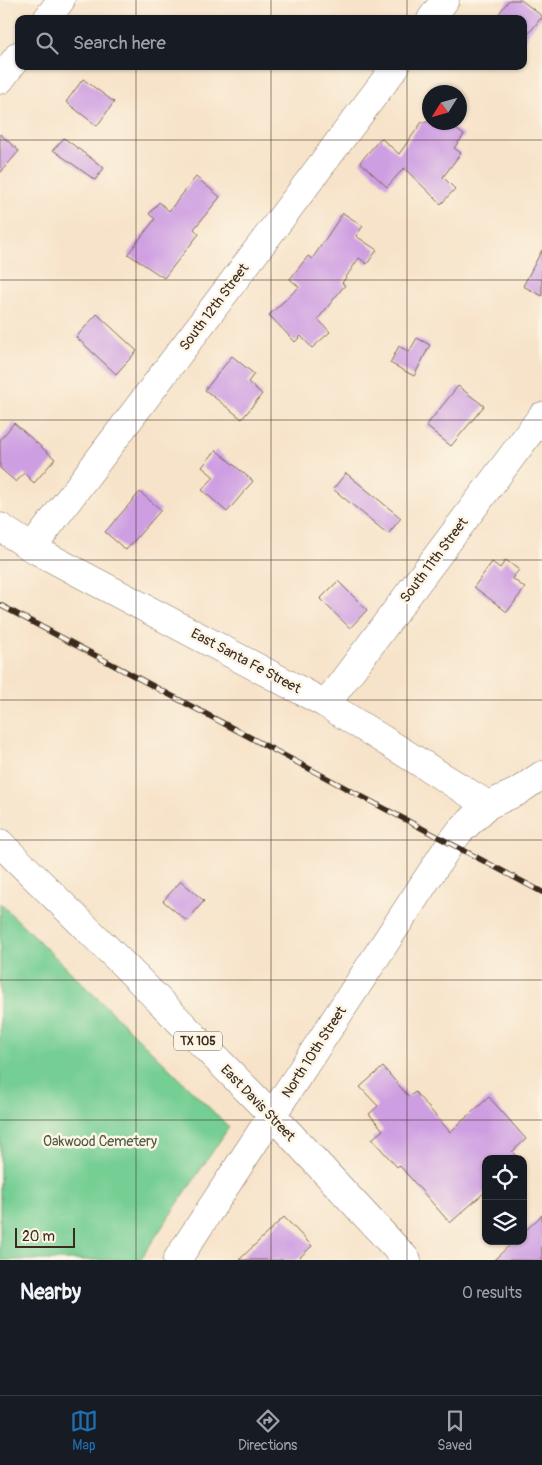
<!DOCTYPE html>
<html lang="en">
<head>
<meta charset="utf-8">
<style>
  :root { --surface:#171b24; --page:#20242c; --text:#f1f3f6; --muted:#9ea1a6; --line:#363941; --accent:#1f6fb2 }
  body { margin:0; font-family:Pangolin,sans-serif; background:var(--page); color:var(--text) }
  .controls { position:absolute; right:15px; bottom:15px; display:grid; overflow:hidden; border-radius:10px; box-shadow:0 1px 4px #0004 }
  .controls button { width:45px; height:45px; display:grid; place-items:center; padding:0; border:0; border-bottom:1px solid var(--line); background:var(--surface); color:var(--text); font:25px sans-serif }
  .compass { position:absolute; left:422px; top:85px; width:45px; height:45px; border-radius:50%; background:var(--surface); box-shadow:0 1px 4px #0004; rotate:233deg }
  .scale { position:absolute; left:15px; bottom:12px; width:60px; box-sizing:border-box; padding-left:5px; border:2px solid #3b2a1e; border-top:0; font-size:14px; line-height:18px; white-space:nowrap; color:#3b2a1e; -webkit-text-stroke:4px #fcf5e5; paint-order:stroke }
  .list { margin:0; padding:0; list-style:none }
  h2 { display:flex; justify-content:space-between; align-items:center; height:65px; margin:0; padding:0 20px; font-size:21px }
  h2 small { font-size:16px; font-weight:400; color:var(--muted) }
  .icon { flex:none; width:28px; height:28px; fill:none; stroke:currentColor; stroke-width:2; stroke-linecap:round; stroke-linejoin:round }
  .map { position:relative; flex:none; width:542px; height:1260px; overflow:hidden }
  .search { position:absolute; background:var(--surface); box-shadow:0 1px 4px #0004; left:15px; right:15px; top:15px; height:55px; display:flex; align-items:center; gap:12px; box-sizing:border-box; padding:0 18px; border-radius:10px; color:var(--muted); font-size:19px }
  .sheet { height:135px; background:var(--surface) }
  nav { display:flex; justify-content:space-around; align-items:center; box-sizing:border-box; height:70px; border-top:1px solid var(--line); background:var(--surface); font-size:14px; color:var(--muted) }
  nav a { display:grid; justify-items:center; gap:2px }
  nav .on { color:var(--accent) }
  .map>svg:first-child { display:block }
</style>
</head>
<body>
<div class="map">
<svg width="542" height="1260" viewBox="0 0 542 1260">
  <rect width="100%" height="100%" fill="#fcf5e5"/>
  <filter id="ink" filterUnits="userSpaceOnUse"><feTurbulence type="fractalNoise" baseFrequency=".02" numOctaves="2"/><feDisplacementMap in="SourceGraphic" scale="10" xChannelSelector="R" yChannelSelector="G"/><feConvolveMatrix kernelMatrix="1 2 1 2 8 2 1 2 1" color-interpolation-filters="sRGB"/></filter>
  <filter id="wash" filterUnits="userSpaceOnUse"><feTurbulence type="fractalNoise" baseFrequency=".0096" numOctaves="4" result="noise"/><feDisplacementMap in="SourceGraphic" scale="20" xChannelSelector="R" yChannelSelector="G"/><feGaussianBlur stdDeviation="1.12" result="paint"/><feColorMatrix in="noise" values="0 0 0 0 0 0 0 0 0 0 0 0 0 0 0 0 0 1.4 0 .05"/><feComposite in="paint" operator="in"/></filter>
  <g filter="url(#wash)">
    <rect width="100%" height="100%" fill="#f7e3c9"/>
    <polygon fill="#75ce93" stroke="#587c58" points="0,903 229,1127 140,1260 0,1260"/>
    <g id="blocks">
      <g fill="#ce9ee2">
        <polygon points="509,0 521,0 542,16 542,19 540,19 523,41 523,19 495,19"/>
        <polygon points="83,79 114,102 97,126 66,102"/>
        <polygon points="422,122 446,122 464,135 454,148 461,153 443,177 455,189 441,204 404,168 387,187 360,162 381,138 399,154"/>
        <polygon points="0,134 19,151 0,173"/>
        <polygon points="64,138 104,168 95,180 53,150"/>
        <polygon points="196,177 220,197 194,229 199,234 164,278 128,254 155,219 149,214 159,202 169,211"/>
        <polygon points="343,213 363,226 356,236 377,250 367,264 359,258 342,283 345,285 318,319 330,332 312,348 301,336 295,342 269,315 299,287 290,279 308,256 312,259"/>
        <polygon points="542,250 542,296 523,286"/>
        <polygon points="97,314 137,351 116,374 76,337"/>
        <polygon points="417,338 430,345 414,376 390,363 399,346 409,352"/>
        <polygon points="232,356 254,374 248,382 262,394 242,419 205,390"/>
        <polygon points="458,386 484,406 451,446 426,426"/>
        <polygon points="14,423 55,459 34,483 24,473 16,482 0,468 0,440"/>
        <polygon points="216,450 253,481 227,512 202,490 214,477 202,467"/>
        <polygon points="346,473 401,518 388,534 333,489"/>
        <polygon points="140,492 161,510 126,550 105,532"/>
        <polygon points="506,560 519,570 512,578 525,588 507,612 474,587 492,562 500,568"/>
        <polygon points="338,581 367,610 350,628 320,599"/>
        <polygon points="181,881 204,901 187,921 163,901"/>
        <polygon points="383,1067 409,1097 415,1092 450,1132 489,1097 526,1139 512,1152 519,1159 486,1159 486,1191 450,1223 399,1165 397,1167 372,1139 383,1130 369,1114 378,1106 360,1087"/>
        <polygon points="542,1215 542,1260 494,1260 514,1241 523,1241 523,1233"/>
        <polygon points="284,1217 312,1246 297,1260 239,1260"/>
      </g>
    </g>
  </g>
  <g filter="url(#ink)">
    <use href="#blocks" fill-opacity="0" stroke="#7d6b5a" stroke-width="1"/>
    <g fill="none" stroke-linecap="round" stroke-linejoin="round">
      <g stroke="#7d6b5a" stroke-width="29">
        <g id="minor">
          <polyline points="47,19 61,0"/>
          <polyline points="431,19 445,0"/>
          <polyline points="0,80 19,55"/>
          <polyline points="0,527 32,548 326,704 488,805"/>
          <polyline points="32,548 396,66"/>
          <polyline points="326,704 542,416"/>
          <polyline points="177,1260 450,844 460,831 488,805 517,792 542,775"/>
        </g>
      </g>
      <g stroke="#7d6b5a" stroke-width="29">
        <polyline id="major" points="0,843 124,965 273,1116 407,1260"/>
      </g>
      <use href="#minor" stroke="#fff" stroke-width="28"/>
      <use href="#major" stroke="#fff" stroke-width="28"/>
      <g stroke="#3b2a1e" stroke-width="5.5">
        <polyline id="rail" points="0,605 542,892"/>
      </g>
      <use href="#rail" stroke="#fcf5e5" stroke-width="4" stroke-dasharray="11" stroke-linecap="butt"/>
    </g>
  </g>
  <path fill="none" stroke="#3b2a1e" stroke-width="1" stroke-opacity="0.55" d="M136 0V19M271 0V19M407 0V19M136 66V1260M271 66V1260M407 66V1260M0 140H542M0 280H542M0 420H542M0 560H542M0 700H542M0 840H542M0 980H542M0 1120H542"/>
  <g text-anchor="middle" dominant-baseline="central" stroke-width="5" stroke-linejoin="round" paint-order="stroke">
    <rect fill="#fcf5e5" stroke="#75675a" stroke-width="1" x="174" y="1031.5" width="48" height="19" rx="4"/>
    <g font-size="12" font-weight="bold" fill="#3b2a1e">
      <text x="198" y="1041">TX 105</text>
    </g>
    <g font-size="14" fill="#3b2a1e" stroke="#fcf5e5">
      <text transform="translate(214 307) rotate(-53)">South 12th Street</text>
      <text transform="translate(434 560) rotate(-53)">South 11th Street</text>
      <text transform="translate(246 661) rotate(28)">East Santa Fe Street</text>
      <text transform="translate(314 1052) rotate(-57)">North 10th Street</text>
      <text transform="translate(258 1103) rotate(46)">East Davis Street</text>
    </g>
    <g font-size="14" fill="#4c5b41" stroke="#fcf5e5">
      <text x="100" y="1141">Oakwood Cemetery</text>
    </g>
  </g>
</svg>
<div class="controls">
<button><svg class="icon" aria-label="locate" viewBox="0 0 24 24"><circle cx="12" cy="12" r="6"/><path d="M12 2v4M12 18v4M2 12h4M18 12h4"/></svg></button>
<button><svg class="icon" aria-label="layers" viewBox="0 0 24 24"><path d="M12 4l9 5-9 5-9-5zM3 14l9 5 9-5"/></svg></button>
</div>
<svg class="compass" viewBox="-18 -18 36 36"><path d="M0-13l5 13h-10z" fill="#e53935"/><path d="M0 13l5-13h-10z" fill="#9ea1a6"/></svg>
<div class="scale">20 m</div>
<div class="search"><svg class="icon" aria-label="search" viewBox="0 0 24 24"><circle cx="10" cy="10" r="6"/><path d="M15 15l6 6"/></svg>Search here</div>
</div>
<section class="sheet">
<h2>Nearby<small>0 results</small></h2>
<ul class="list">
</ul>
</section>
<nav>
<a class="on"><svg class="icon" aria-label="map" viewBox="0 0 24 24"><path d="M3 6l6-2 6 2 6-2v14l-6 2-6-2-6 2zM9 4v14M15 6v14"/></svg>Map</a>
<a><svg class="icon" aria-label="directions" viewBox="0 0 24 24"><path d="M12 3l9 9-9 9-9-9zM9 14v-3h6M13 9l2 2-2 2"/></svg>Directions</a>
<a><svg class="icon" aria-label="saved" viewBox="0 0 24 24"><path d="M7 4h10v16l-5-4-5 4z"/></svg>Saved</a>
</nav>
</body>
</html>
